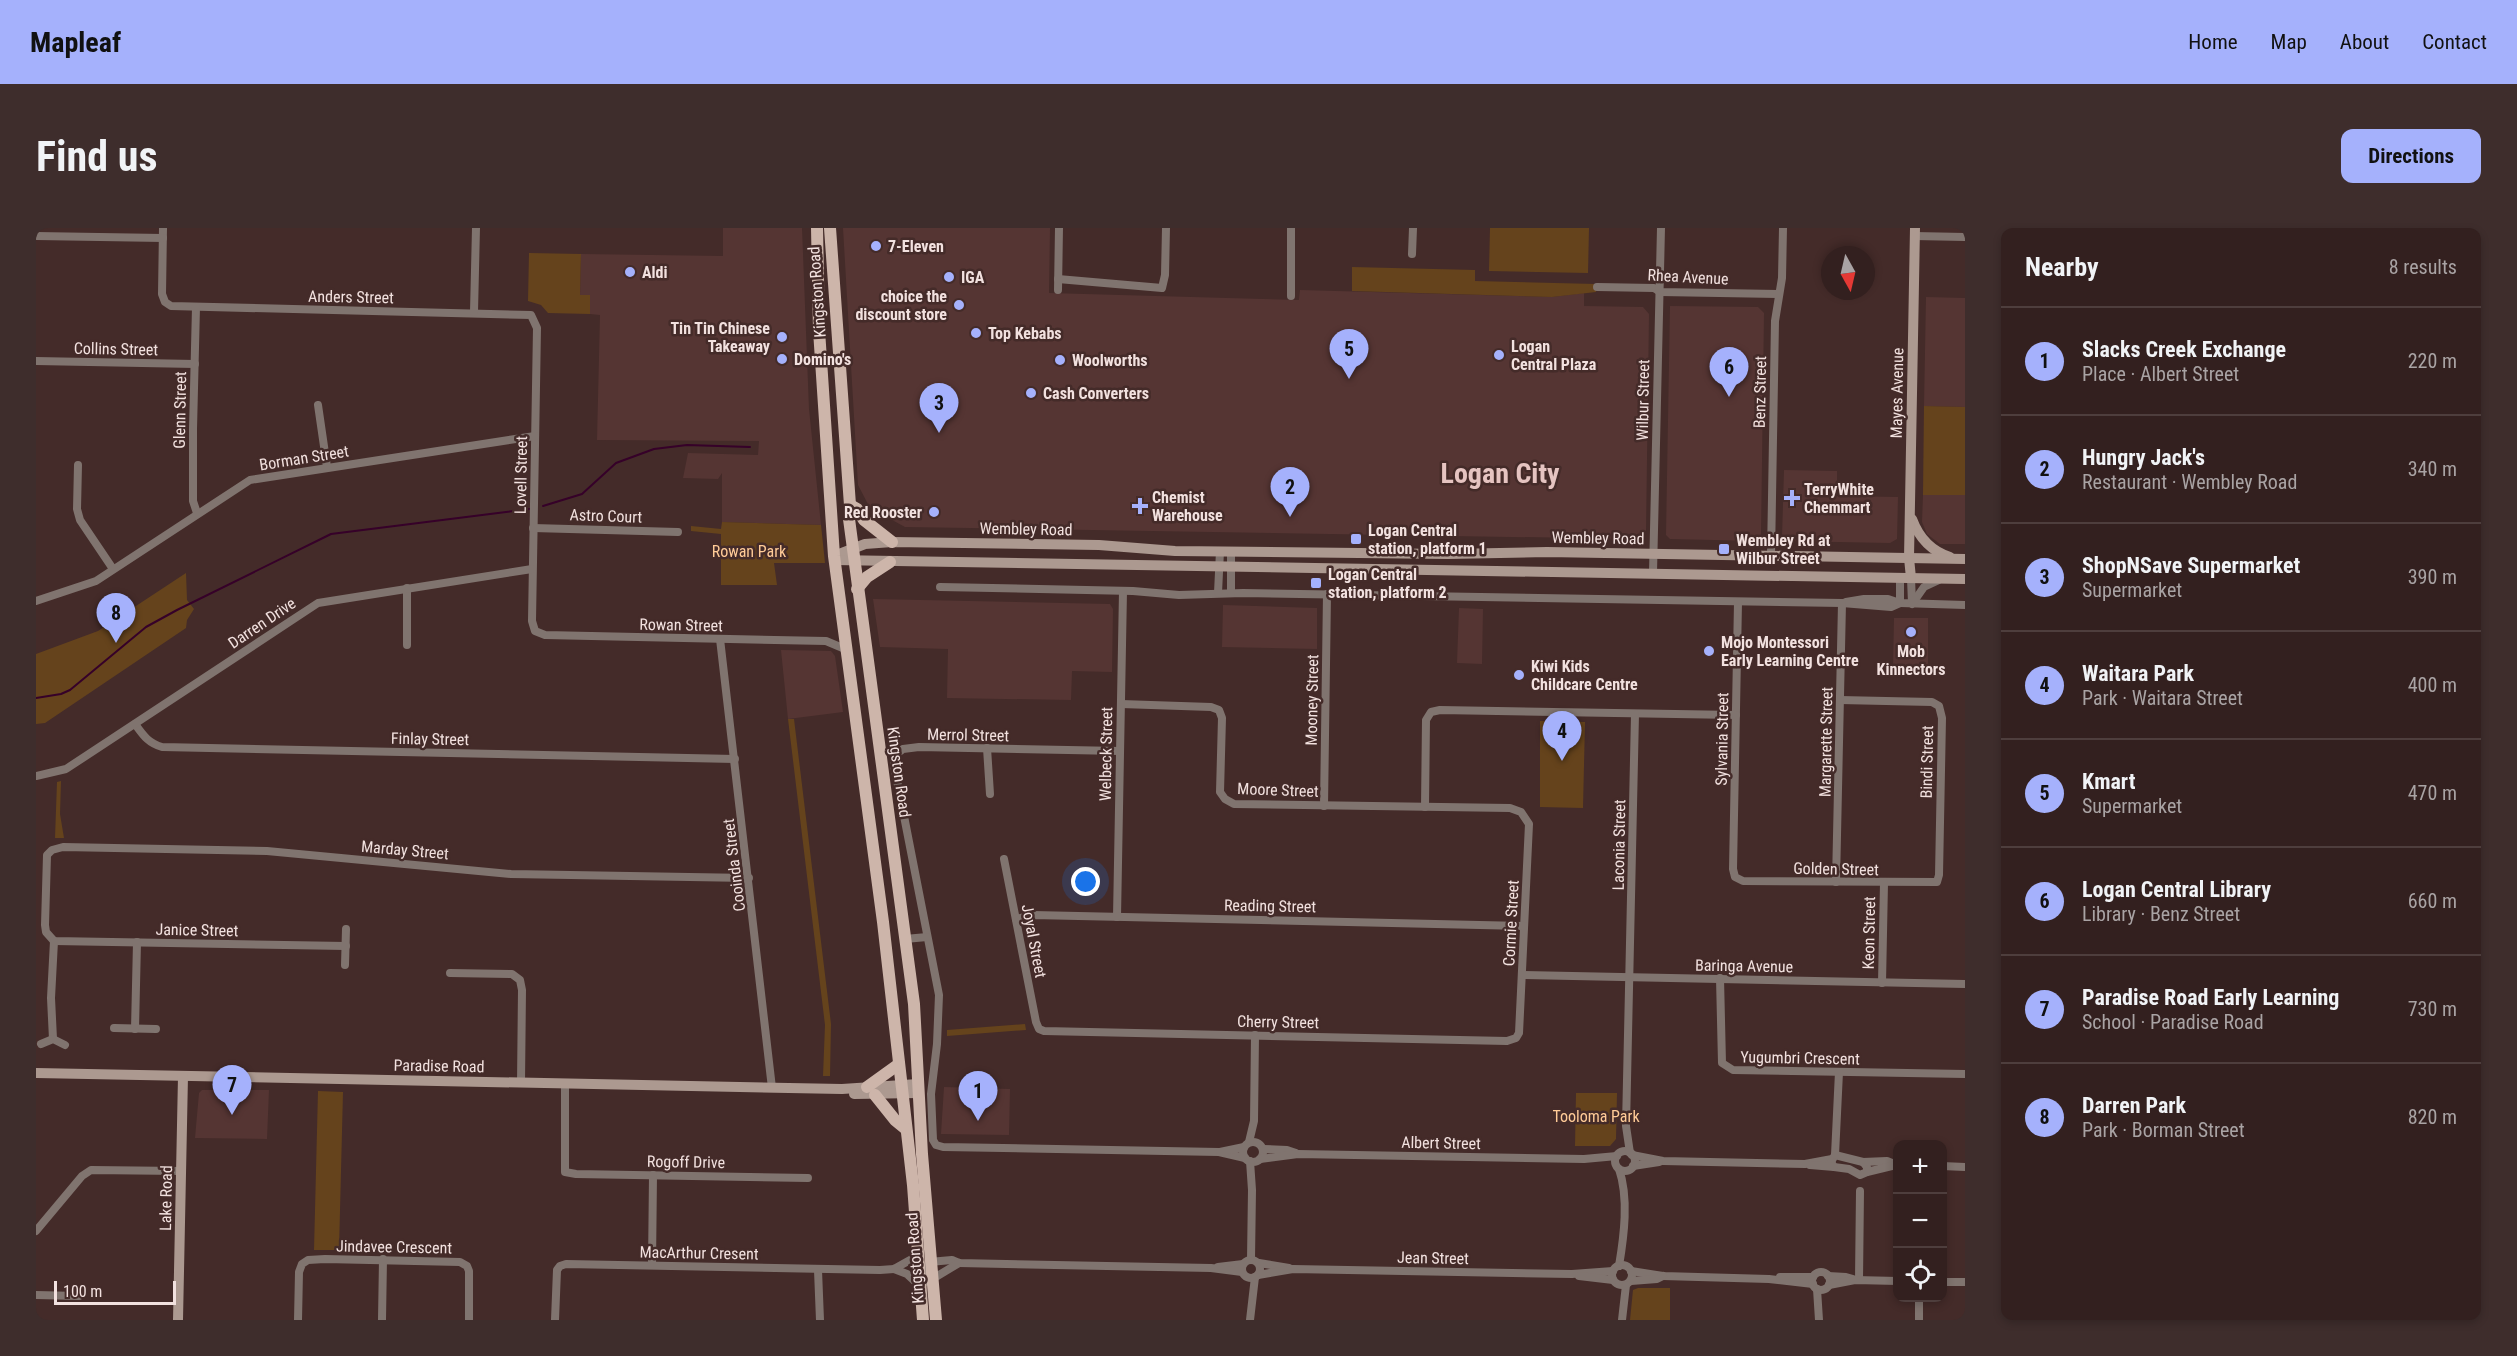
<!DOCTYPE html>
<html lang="en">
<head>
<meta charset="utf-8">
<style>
  :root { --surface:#33201f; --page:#3e2d2c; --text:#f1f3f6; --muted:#a9a3a4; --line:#4e3e3d; --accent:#a5b1fc }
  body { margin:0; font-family:"Roboto Condensed",sans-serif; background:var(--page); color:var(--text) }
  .controls { position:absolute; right:18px; bottom:18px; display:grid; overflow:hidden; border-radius:12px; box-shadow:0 3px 9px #0003 }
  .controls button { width:54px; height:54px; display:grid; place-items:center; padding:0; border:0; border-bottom:2px solid var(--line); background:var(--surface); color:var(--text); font:30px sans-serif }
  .compass { position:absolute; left:1785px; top:18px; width:54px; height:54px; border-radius:50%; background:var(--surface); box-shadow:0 3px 9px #0003; rotate:172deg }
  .scale { position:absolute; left:18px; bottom:15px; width:122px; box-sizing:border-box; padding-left:6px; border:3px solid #f2e1df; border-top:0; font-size:16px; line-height:21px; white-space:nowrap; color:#f2e1df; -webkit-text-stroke:4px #442b29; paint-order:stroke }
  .you { position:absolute; left:1050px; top:654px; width:21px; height:21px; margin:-15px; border:4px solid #fff; border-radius:50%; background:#1a73e8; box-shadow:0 0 0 9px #1a73e833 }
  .badge { display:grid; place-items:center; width:39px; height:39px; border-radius:50%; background:var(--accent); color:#111; font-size:20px; font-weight:700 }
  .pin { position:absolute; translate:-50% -50px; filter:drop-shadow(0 2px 3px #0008) }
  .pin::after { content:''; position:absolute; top:32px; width:21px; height:18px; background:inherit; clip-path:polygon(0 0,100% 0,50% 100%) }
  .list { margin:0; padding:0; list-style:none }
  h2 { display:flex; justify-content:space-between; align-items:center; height:78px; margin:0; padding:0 24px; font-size:26px }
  h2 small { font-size:20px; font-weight:400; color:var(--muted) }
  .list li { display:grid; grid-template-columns:39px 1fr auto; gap:18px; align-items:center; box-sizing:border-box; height:108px; padding:0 24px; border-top:2px solid var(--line) }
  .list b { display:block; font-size:22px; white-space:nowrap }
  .list p { margin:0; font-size:20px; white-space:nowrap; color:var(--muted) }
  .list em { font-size:20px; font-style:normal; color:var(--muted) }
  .icon { flex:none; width:33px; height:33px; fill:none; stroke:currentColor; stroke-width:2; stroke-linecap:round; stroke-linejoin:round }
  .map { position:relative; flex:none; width:1929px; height:1092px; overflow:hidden; border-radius:12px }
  header { display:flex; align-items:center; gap:36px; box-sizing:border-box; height:84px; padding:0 30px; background:var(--accent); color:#111 }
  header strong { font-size:28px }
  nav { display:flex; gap:33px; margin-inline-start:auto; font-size:21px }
  .intro { display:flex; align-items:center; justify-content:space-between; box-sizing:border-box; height:144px; padding:0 36px }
  h1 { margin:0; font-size:42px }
  .button { padding:15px 27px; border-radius:12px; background:var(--accent); color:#111; font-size:21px; font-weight:700 }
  main { display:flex; gap:36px; padding:0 36px }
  aside { flex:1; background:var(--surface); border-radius:12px; box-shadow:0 3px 9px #0003 }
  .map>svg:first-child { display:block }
</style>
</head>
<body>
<header>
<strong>Mapleaf</strong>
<nav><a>Home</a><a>Map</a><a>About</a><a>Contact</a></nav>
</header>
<div class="intro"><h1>Find us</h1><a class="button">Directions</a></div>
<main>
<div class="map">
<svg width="1929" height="1092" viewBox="0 0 1929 1092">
  <rect width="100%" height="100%" fill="#442b29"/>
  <g fill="#553533">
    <polygon points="687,0 766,0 773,181 785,297 686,294 686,245 682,251 647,250 652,225 722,227 723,213 561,212 564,87 554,86 554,67 544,67 545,26 687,28"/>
    <polygon points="807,0 1014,0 1013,65 1263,72 1264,62 1516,69 1548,65 1548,78 1607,79 1613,86 1610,304 1604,311 869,299 834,280 822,257"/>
    <polygon points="1890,69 1929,70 1929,179 1888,178"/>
    <polygon points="1634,78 1722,79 1728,85 1725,307 1721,313 1634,311 1630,307"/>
    <polygon points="1748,242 1801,243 1801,268 1862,269 1861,311 1854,315 1749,313 1746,309"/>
    <polygon points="1887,267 1929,267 1929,316 1904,316 1891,306 1886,294"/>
    <polygon points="837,371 1074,376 1077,381 1076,444 1036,443 1035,472 911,470 912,421 844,419"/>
    <polygon points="1187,377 1281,380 1281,421 1186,419"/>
    <polygon points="1423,380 1447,381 1446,436 1421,435"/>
    <polygon points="1858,390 1892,390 1892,441 1857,441"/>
    <polygon points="745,422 795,423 799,428 807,484 752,491"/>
    <polygon points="908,859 974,861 973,907 905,906"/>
    <polygon points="166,862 233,862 231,911 159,910 163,865"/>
  </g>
  <g fill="#65431c">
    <polygon points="1454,0 1553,0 1552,45 1453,43"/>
    <polygon points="493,25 545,26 544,67 554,67 554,86 512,85 505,77 492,73"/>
    <polygon points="1316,39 1439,42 1439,53 1560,56 1560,64 1516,69 1316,63"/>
    <polygon points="1888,178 1929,179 1929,267 1887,267"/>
    <polygon points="686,294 785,297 789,335 738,335 741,357 685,357 685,306 655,303 655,298 685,301"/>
    <polygon points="150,345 151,372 158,381 151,392 150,400 9,495 0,496 0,426 62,403"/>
    <polygon points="752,491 758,491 795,796 794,848 787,848 789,797"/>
    <polygon points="1504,493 1549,494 1547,580 1504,579"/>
    <polygon points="25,553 24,586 28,610 19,610 21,554"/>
    <polygon points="989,796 990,802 911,808 911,802"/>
    <polygon points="282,863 307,864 303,1022 278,1022"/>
    <polygon points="1540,865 1581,865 1580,911 1574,918 1539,918"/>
    <polygon points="1602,1060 1634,1060 1634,1092 1594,1092 1597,1062"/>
  </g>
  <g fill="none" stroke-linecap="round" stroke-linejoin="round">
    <g stroke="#360129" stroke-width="2">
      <polyline points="507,278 546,266 580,235 618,221 651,217 714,219"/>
      <polyline points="0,470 25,466 34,462 110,399 141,382 295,306 493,281"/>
    </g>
    <g stroke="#80746f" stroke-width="8">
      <polyline points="127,0 126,66 129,74 135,78 495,87 501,100 496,393 499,403 509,407 790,413 809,421"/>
      <polyline points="0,8 127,10"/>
      <polyline points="1878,8 1929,9"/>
      <polyline points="1376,26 1377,0"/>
      <polyline points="1022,51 1126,60 1129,47 1130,0"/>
      <polyline points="1561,59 1618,60 1624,64 1742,66"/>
      <polyline points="1022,62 1023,0"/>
      <polyline points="1255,68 1255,0"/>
      <polyline points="160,79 157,201 157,273 161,285"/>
      <polyline points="438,84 440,0"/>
      <polyline points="0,133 159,136"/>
      <polyline points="282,177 291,239"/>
      <polyline points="42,237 41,281 44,292 77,341"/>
      <polyline points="497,300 642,304"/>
      <polyline points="1735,328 1739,93 1746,50 1747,0"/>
      <polyline points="1617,345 1625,0"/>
      <polyline points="1875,350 1876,375"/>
      <polyline points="904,359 1097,363 1143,367 1207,365 1806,375 1855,379 1864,375"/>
      <polyline points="1182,365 1184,323"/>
      <polyline points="1195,365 1195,323"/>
      <polyline points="0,373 60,353 214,252 499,208"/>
      <polyline points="1702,374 1697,641 1699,649 1707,653 1901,654 1903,647 1906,490 1903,478 1896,474 1804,472"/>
      <polyline points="1810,374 1828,371 1852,371 1864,375 1929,377"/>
      <polyline points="1864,375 1864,349"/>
      <polyline points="1876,376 1888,359 1903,352"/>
      <polyline points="684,411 736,860"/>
      <polyline points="371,417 371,360"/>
      <path d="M99 496C107 507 112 515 126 519L699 531"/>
      <polyline points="951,520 954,566"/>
      <polyline points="1084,523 883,519 867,521 859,527 858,537 903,767 901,816 895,866 897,912 900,917 907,919 1183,924 1209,930"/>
      <polyline points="0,548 30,541 282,375 496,341"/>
      <polyline points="1288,578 1291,366"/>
      <polyline points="1389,579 1390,492 1395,484 1404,482 1700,487"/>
      <polyline points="968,631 1000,794 1003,801 1008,803 1471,813 1480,810 1483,805 1493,596 1485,584 1474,580 1198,576 1189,571 1184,564 1186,490 1183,482 1175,479 1085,476"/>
      <polyline points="1800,654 1806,375"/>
      <polyline points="1081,689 1087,363"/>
      <polyline points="980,691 997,687 1488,698"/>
      <polyline points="869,711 891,709"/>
      <polyline points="310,718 18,713 10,704 9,697 11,627 16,622 27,619 231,623 475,646 713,650"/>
      <polyline points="309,737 310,701"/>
      <polyline points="414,745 476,746 484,752 486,762 485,855"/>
      <polyline points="1486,747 1929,756"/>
      <polyline points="1684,750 1686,835 1697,842 1929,846"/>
      <polyline points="1846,755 1848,655"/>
      <polyline points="78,800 120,801"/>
      <polyline points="99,801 101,714"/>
      <polyline points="17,811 15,770 18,713"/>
      <polyline points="5,816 17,811 29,817"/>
      <polyline points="529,855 529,944 540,946 772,950"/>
      <circle cx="1217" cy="924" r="10"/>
      <polyline points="1213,914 1218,893 1219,807"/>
      <polyline points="1227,921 1251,922 1260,925"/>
      <circle cx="1589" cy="933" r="10"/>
      <polyline points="1184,924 1208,919"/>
      <polyline points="1594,925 1590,898 1599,486"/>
      <polyline points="1596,927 1627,933 1769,936 1796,931"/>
      <polygon points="1799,927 1827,934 1831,939 1831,944 1824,947 1813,941 1798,939 1795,934"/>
      <polyline points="1799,927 1803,844"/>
      <polyline points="1224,931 1262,926 1548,931 1581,928"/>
      <polyline points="1214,933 1216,962 1215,1031"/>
      <polyline points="1827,934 1851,933 1861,937"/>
      <polyline points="1774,937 1798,939"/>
      <polyline points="1597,938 1623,934"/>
      <polyline points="1906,938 1929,939"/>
      <path d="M1583 941C1593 970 1588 1008 1583 1038"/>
      <polyline points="1831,944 1860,937"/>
      <polyline points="0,1003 46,948 55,942 145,943"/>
      <circle cx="1215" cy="1041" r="9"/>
      <polyline points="1223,1035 1253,1040"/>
      <polyline points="616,1037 617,947"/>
      <circle cx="1586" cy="1047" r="10"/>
      <polyline points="1182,1039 1207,1036"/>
      <polyline points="858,1041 871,1046 885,1059 890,1052 890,1042 893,1034 916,1032 923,1035 1175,1040 1206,1044"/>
      <polyline points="782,1042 784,1092"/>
      <polyline points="1595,1043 1627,1048 1733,1051 1777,1056"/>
      <circle cx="1785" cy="1053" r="9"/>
      <polyline points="1222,1047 1257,1041 1536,1046 1577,1043"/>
      <polyline points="1543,1048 1577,1052"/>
      <polyline points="1792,1048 1810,1049 1817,1051"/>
      <polyline points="1744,1049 1777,1049"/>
      <polyline points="898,1050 923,1035"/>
      <polyline points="1823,1052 1824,963"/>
      <polyline points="1595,1053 1621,1051 1627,1048"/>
      <polyline points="1906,1054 1929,1054"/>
      <polyline points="1793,1057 1819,1052 1862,1053"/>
      <polyline points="1781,1061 1783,1092"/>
      <polyline points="0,1067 43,1068"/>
      <polyline points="262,1092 263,1044 266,1036 272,1032 289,1031 424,1034 431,1038 433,1043 433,1092"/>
      <polyline points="346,1092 347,1031"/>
      <polyline points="519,1092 521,1042 524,1038 530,1036 844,1042 858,1041 883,1027"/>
      <polyline points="1214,1092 1219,1049"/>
      <polyline points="1586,1092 1590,1057"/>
      <polyline points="1883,1092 1883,1070"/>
    </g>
    <g stroke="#ac9990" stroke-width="10">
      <path d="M1876 291C1883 310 1895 323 1914 329"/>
      <polyline points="798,328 829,316 856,314 1063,317 1139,323 1412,326 1511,324 1929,331"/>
      <polyline points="798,332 1929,351"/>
      <polyline points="1875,350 1873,330 1879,0"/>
      <polyline points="0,845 806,861 882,856"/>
      <polyline points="818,866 883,865"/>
      <polyline points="142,1092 147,848"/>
    </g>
    <g stroke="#cdb5aa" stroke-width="12">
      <polyline points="781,0 783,102 798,328 847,694 877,957 887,1092"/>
      <polyline points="794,0 814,277 813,291 878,776 886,926 900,1092"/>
      <polyline points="814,277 821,281 828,292 856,314"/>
      <polyline points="821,361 831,349 854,334"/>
      <polyline points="831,859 863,836"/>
      <polyline points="839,867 859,892 870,901"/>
    </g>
  </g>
  <g fill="#a5b1fc" stroke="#442b29" stroke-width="2">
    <circle cx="840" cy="18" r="6"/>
    <circle cx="594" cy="44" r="6"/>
    <circle cx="913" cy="49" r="6"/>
    <circle cx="923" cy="77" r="6"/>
    <circle cx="940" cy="105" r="6"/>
    <circle cx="746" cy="109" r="6"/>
    <circle cx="1463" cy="127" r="6"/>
    <circle cx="746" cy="131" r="6"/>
    <circle cx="1024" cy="132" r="6"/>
    <circle cx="995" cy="165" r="6"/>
    <path d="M1753 261h6v6h6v6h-6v6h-6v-6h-6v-6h6z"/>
    <path d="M1101 269h6v6h6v6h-6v6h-6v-6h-6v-6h6z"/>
    <circle cx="898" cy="284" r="6"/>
    <rect x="1314" y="305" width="12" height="12" rx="3"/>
    <rect x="1682" y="315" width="12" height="12" rx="3"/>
    <rect x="1274" y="349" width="12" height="12" rx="3"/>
    <circle cx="1875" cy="404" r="6"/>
    <circle cx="1673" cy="423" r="6"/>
    <circle cx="1483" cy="447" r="6"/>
  </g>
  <g text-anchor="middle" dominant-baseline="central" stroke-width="5" stroke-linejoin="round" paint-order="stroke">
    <g font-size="16" font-weight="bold" fill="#f2e1df" stroke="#442b29" text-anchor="start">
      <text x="852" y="18">7-Eleven</text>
      <text x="606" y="44">Aldi</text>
      <text x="925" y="49">IGA</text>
      <text x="911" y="68" text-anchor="end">choice the<tspan x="911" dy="18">discount store</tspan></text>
      <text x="734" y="100" text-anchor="end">Tin Tin Chinese<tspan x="734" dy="18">Takeaway</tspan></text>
      <text x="952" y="105">Top Kebabs</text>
      <text x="1475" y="118">Logan<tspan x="1475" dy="18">Central Plaza</tspan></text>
      <text x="758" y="131">Domino's</text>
      <text x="1036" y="132">Woolworths</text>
      <text x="1007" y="165">Cash Converters</text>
      <text x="1768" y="261">TerryWhite<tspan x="1768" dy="18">Chemmart</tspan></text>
      <text x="1116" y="269">Chemist<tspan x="1116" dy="18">Warehouse</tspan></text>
      <text x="886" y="284" text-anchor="end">Red Rooster</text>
      <text x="1332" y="302">Logan Central<tspan x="1332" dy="18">station, platform 1</tspan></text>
      <text x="1700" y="312">Wembley Rd at<tspan x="1700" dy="18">Wilbur Street</tspan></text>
      <text x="1292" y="346">Logan Central<tspan x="1292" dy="18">station, platform 2</tspan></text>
      <text x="1685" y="414">Mojo Montessori<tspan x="1685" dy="18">Early Learning Centre</tspan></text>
      <text x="1875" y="423" text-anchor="middle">Mob<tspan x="1875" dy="18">Kinnectors</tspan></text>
      <text x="1495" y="438">Kiwi Kids<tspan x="1495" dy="18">Childcare Centre</tspan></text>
    </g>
    <g font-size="16" fill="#f2e1df" stroke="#442b29">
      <text transform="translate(1652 49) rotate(3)">Rhea Avenue</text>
      <text transform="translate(781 64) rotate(-94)">Kingston Road</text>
      <text transform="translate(315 69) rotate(1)">Anders Street</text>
      <text transform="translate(80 121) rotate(1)">Collins Street</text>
      <text transform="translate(1724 164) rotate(-89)">Benz Street</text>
      <text transform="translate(1861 165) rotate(-89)">Mayes Avenue</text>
      <text transform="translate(1607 172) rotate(-89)">Wilbur Street</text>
      <text transform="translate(144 182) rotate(-89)">Glenn Street</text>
      <text transform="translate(268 230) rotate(-9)">Borman Street</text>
      <text transform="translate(485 247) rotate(-89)">Lovell Street</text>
      <text transform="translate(570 288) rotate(2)">Astro Court</text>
      <text transform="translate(990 301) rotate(1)">Wembley Road</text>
      <text transform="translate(1562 310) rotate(1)">Wembley Road</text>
      <text transform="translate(226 395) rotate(-34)">Darren Drive</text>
      <text transform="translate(645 397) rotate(1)">Rowan Street</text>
      <text transform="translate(1276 472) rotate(-89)">Mooney Street</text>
      <text transform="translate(932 507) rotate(1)">Merrol Street</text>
      <text transform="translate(394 511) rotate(1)">Finlay Street</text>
      <text transform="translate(1686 511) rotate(-89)">Sylvania Street</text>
      <text transform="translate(1790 514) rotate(-89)">Margarette Street</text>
      <text transform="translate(1070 526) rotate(-89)">Welbeck Street</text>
      <text transform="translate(1891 534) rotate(-89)">Bindi Street</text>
      <text transform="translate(863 544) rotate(82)">Kingston Road</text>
      <text transform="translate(1242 562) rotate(2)">Moore Street</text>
      <text transform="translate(1583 617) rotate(-89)">Laconia Street</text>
      <text transform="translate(369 622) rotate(5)">Marday Street</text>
      <text transform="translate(698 637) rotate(-97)">Cooinda Street</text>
      <text transform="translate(1800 641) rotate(1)">Golden Street</text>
      <text transform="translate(1234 678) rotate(1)">Reading Street</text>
      <text transform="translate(1475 695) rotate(-87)">Cormie Street</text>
      <text transform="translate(161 702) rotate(1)">Janice Street</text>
      <text transform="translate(1833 705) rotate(-89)">Keon Street</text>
      <text transform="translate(998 713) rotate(79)">Joyal Street</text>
      <text transform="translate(1708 738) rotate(1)">Baringa Avenue</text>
      <text transform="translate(1242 794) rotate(1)">Cherry Street</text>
      <text transform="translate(1764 830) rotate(1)">Yugumbri Crescent</text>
      <text transform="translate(403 838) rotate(1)">Paradise Road</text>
      <text transform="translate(1405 915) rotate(1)">Albert Street</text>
      <text transform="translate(650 934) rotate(1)">Rogoff Drive</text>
      <text transform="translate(130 970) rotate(-89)">Lake Road</text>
      <text transform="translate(358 1019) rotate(1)">Jindavee Crescent</text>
      <text transform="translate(663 1025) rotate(1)">MacArthur Cresent</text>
      <text transform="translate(879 1030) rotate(-94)">Kingston Road</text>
      <text transform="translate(1397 1030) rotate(1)">Jean Street</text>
    </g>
    <g font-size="16" fill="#ffcb97" stroke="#442b29">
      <text x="713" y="323">Rowan Park</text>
      <text x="1560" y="888">Tooloma Park</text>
    </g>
    <g font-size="28" font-weight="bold" fill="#e5c4c1" stroke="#442b29">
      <text x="1464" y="245">Logan City</text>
    </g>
  </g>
</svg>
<div class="controls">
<button>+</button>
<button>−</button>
<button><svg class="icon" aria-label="locate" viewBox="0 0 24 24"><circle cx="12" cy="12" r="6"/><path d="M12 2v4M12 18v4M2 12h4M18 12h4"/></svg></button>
</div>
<svg class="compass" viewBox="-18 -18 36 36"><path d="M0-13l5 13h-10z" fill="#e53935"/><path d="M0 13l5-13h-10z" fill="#a9a3a4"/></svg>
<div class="scale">100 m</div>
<div class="you"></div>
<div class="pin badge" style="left:942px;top:893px">1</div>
<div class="pin badge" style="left:1254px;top:289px">2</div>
<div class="pin badge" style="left:903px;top:205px">3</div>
<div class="pin badge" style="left:1526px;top:533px">4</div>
<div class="pin badge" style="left:1313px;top:151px">5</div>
<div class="pin badge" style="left:1693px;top:169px">6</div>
<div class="pin badge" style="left:196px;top:887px">7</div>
<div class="pin badge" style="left:80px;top:415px">8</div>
</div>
<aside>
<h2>Nearby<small>8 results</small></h2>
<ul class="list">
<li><span class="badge">1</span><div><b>Slacks Creek Exchange</b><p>Place · Albert Street</p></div><em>220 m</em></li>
<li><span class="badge">2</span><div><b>Hungry Jack's</b><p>Restaurant · Wembley Road</p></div><em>340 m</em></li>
<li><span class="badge">3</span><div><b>ShopNSave Supermarket</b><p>Supermarket</p></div><em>390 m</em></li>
<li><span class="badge">4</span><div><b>Waitara Park</b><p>Park · Waitara Street</p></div><em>400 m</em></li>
<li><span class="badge">5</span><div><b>Kmart</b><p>Supermarket</p></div><em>470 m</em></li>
<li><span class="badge">6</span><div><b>Logan Central Library</b><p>Library · Benz Street</p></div><em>660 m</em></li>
<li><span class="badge">7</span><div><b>Paradise Road Early Learning</b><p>School · Paradise Road</p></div><em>730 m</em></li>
<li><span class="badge">8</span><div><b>Darren Park</b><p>Park · Borman Street</p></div><em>820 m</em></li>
</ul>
</aside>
</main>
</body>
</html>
